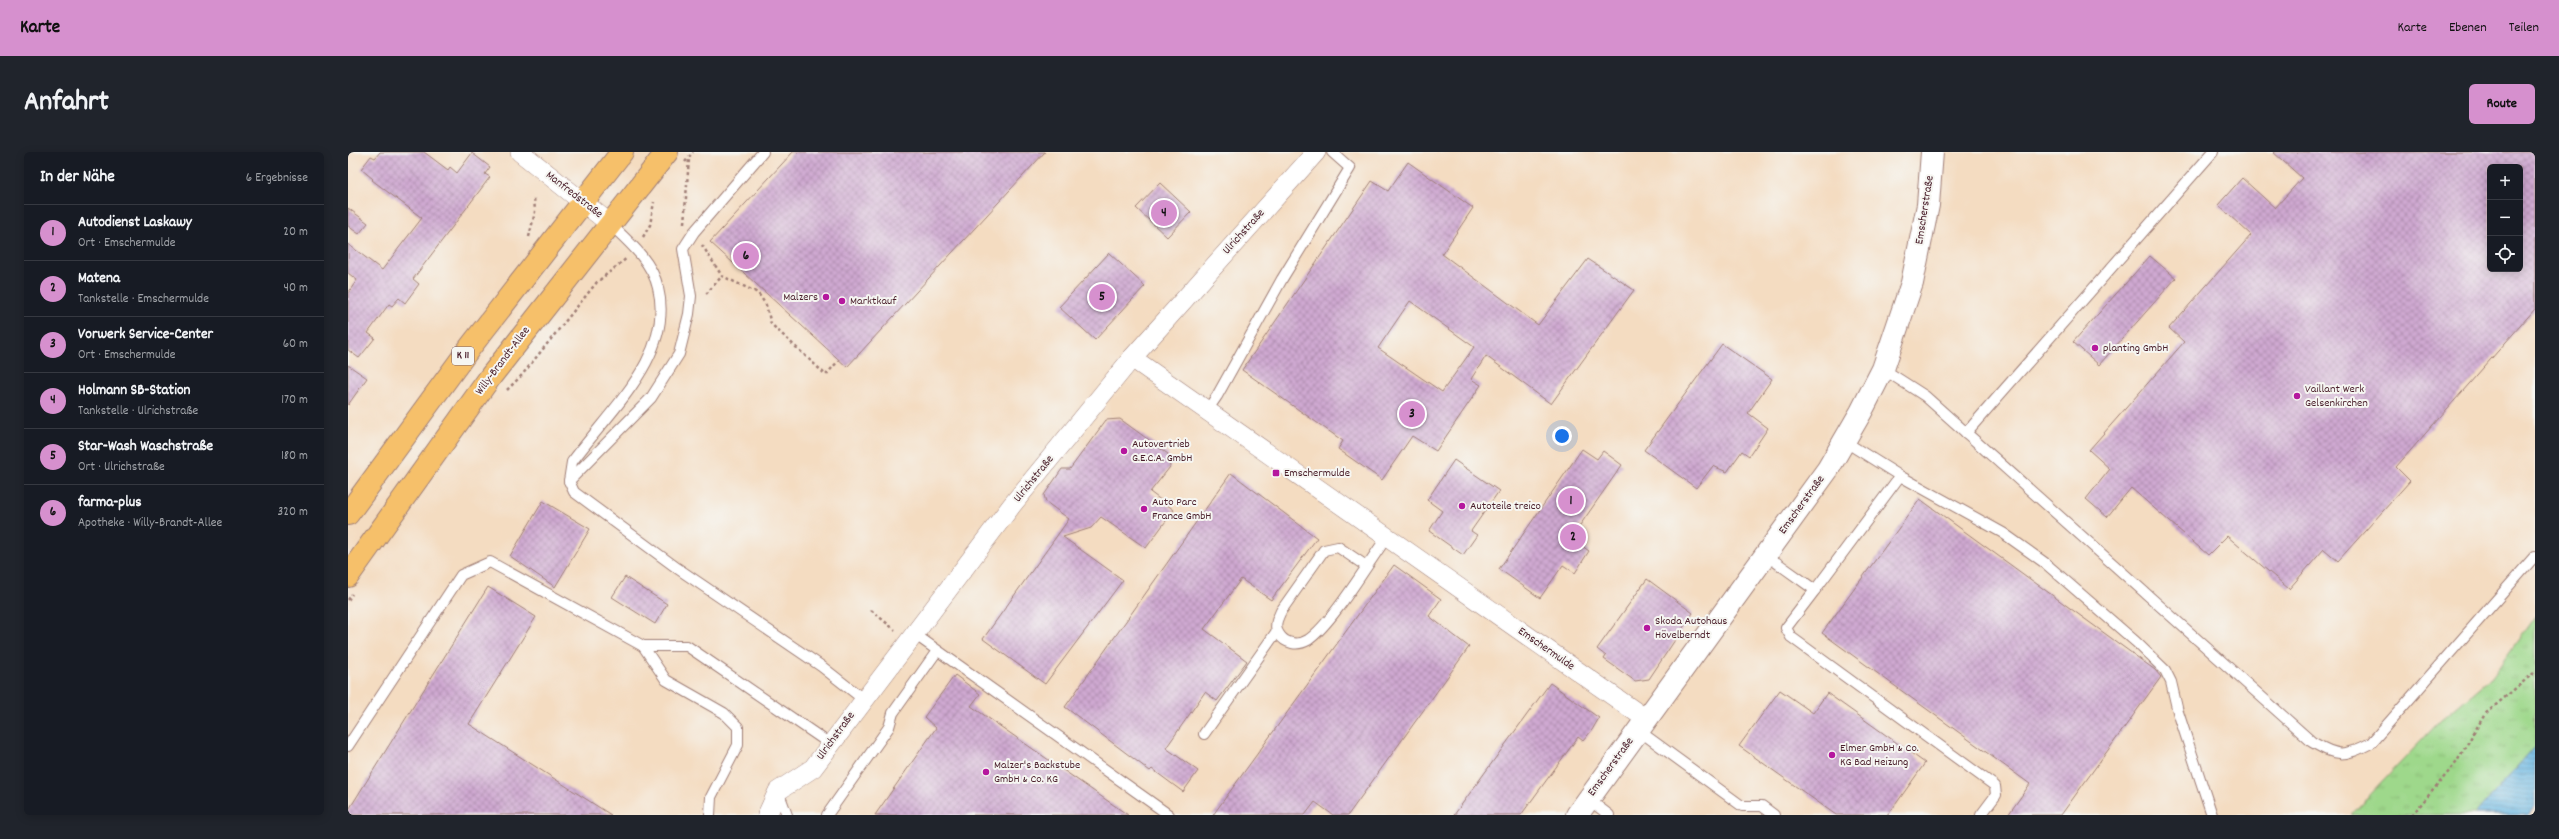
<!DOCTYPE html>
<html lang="de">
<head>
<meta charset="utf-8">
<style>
  :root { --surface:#171b24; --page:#20242c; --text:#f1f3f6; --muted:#9ea1a6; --line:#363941; --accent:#d690ce }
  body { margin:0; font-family:Dekko,sans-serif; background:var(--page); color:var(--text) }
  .controls { position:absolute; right:12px; top:12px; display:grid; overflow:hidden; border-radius:6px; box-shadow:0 2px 10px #0003 }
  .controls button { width:36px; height:36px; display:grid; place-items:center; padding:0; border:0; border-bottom:1px solid var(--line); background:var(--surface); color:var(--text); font:20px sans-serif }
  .you { position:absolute; left:1214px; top:284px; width:14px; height:14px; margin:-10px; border:3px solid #fff; border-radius:50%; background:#1a73e8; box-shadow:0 0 0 6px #1a73e833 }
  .badge { display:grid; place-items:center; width:26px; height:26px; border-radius:50%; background:var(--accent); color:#111; font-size:13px; font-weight:700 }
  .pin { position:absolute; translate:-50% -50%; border:2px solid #fff; box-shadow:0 1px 4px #0006 }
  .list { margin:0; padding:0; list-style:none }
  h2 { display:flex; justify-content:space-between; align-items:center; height:52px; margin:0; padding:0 16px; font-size:17px }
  h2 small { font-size:13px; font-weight:400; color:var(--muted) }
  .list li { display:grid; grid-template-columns:26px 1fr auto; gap:12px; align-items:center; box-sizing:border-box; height:56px; padding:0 16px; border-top:1px solid var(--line) }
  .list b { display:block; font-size:15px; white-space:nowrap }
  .list p { margin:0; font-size:13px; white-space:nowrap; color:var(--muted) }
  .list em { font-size:13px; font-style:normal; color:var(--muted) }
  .icon { flex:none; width:22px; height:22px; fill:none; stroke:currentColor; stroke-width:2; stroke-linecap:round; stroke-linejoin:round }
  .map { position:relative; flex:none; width:2187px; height:663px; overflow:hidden; border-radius:6px }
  header { display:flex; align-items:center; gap:24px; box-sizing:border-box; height:56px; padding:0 20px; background:var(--accent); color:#111 }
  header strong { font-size:19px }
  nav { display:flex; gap:22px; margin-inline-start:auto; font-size:14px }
  .intro { display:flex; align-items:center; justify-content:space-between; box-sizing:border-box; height:96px; padding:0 24px }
  h1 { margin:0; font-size:28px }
  .button { padding:10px 18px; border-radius:6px; background:var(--accent); color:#111; font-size:14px; font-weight:700 }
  main { display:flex; gap:24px; padding:0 24px }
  aside { flex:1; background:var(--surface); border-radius:6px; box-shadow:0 2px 10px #0003 }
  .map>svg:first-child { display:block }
</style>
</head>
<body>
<header>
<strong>Karte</strong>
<nav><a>Karte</a><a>Ebenen</a><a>Teilen</a></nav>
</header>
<div class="intro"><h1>Anfahrt</h1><a class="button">Route</a></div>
<main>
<aside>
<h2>In der Nähe<small>6 Ergebnisse</small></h2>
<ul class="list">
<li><span class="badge">1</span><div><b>Autodienst Laskawy</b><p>Ort · Emschermulde</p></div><em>20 m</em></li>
<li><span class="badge">2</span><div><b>Matena</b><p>Tankstelle · Emschermulde</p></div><em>40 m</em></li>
<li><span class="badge">3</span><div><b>Vorwerk Service-Center</b><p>Ort · Emschermulde</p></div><em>60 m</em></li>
<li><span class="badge">4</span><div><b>Holmann SB-Station</b><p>Tankstelle · Ulrichstraße</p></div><em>170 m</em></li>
<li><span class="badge">5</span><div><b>Star-Wash Waschstraße</b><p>Ort · Ulrichstraße</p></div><em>180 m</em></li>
<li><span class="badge">6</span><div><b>farma-plus</b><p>Apotheke · Willy-Brandt-Allee</p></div><em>320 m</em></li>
</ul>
</aside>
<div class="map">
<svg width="2187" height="663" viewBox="0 0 2187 663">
  <defs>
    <pattern id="grass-tufts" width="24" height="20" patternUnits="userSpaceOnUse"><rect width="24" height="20" fill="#9ed88b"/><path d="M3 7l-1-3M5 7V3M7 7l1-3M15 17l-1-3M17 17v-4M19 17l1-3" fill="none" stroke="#8ab978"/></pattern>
    <pattern id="water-rules" width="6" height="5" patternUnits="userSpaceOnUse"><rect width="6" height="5" fill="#66b5e1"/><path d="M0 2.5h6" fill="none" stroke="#5693b7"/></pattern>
    <pattern id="building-cross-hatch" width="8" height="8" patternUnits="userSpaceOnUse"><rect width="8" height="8" fill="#cfa9d1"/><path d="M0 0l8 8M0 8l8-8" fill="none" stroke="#aa89aa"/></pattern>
  </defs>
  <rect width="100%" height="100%" fill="#f6f6f2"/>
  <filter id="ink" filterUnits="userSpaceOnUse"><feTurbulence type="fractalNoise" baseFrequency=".025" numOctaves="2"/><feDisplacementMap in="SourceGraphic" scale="8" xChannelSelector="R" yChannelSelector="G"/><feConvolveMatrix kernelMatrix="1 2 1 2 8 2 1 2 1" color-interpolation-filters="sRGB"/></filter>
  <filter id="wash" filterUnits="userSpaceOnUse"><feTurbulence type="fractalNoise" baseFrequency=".012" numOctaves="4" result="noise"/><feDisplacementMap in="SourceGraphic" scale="16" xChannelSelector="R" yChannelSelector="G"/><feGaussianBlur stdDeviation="0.9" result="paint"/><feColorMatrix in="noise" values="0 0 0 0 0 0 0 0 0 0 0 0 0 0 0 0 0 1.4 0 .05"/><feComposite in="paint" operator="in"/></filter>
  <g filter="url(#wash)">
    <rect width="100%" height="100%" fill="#f4dcc1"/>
    <polygon fill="url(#grass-tufts)" stroke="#747c5b" points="2187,464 2187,594 2127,663 2003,663 2092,569 2144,525"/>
    <polygon fill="url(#water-rules)" stroke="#586a86" points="2187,594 2187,655 2180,663 2127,663"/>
    <g id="blocks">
      <g fill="url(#building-cross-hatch)" fill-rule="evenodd">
        <polygon points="32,0 76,0 100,18 102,15 109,21 124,1 142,15 137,22 142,25 65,127 71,132 57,151 51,146 44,154 41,152 20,181 27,186 11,206 0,198 0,141 9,128 0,121 0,92 34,118 74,66 24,28 25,27 13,17 23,4 27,6"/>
        <polygon points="445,0 697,0 499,215 362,90"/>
        <path d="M1925 0H2187V157L2048 315 2062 329 1990 409 1976 397 1941 437 1879 384 1860 403 1783 336 1759 365 1738 347 1762 317 1741 298 1836 190 1821 176 1903 83 1870 53 1894 26 1927 56 1954 26ZM2142 15H2172V117H2142Z"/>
        <path d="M1060 10 1125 56 1094 102 1190 173 1240 107 1286 138 1203 252 1138 204 1123 227 1133 233 1088 299 1064 284 1034 328 990 297 995 289 894 218 1024 29 1040 39ZM1062 149 1126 195 1094 240 1030 196Z"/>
        <polygon points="812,31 843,60 819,85 788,56"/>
        <polygon points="0,56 20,71 11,82 0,74"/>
        <polygon points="761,101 797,134 747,188 711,155"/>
        <polygon points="1802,104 1828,126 1751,213 1725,190"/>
        <polygon points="1374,192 1424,227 1400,261 1420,276 1401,304 1394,299 1379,320 1365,314 1348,336 1296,298"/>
        <polygon points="0,213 19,226 0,253"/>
        <polygon points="772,267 820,302 822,315 802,340 826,358 798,396 753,365 743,376 715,385 775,428 697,532 635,487 721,367 698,350 696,343 714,317 722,317 758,268"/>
        <polygon points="1234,297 1249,307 1255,299 1274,313 1223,386 1241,399 1227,421 1215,413 1192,446 1151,417"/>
        <polygon points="1106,308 1151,339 1123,379 1129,383 1115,403 1081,379 1094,359 1079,348"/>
        <polygon points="883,321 969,386 923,448 893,427 856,477 899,509 869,549 857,540 818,596 850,619 835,640 804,617 802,619 717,555"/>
        <polygon points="1572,347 1807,518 1813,525 1713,663 1660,663 1682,632 1474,481"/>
        <polygon points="195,349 242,377 207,435 162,404"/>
        <polygon points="1046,413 1093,447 1081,464 1121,495 1000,663 985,663 967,650 957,663 865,663"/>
        <polygon points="277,425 319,452 307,472 264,445"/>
        <polygon points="1299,427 1345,461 1301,527 1287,529 1256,507 1258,504 1249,497"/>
        <polygon points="140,435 188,465 121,572 263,663 0,663 0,659"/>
        <polygon points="607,523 632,542 623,554 780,663 527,663 588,576 576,565"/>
        <polygon points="1202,531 1251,566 1244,578 1235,589 1230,585 1173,663 1106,663"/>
        <polygon points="1432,538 1465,561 1479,541 1577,611 1540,663 1488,663 1391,594"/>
      </g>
    </g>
  </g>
  <g filter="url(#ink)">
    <use href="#blocks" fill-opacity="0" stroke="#9f7e76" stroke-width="1"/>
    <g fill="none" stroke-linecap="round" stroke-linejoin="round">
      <g stroke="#9f7e76" stroke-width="12">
        <g id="service">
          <path d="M261 71C280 89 304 109 310 136 327 203 260 260 224 310L221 329 226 340 329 416 473 514 515 547"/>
          <path d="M1535 217 1577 244 1964 590C1990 605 1996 605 2023 591L2187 404"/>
          <polyline points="858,260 869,244 934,127 1002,16 984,0"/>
          <polyline points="1618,281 1865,0"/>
          <polyline points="1552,324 1655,381 1697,411 1788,490 1817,518 1823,530 1830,560 1864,663"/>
          <polyline points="221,329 303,246 331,202 341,162 343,144 335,97 346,80 415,0"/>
          <polyline points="1418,403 1467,438 1438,476 1443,485 1647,634 1648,643 1633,663"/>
          <path d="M1018 414 990 395 976 398 933 459C930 466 925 474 931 482 937 492 950 494 960 488 984 472 1020 411 1039 385"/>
          <polyline points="1467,438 1552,324 1496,289"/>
          <polyline points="565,481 821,663"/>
          <polyline points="295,494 318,528 376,561 390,575 390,593 363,645 362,663"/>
          <polyline points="1290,578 1394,654 1414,654 1426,663"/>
          <polyline points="856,582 929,479"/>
          <polyline points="0,594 113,423 142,410 295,494 339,494 482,592"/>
          <polyline points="430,639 439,663"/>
          <polyline points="1240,647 1261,663"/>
          <polyline points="479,663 541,575 545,561 589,499"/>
        </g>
      </g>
      <g stroke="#9f7e76" stroke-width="20">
        <g id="minor">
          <polyline points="172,0 261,71"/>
          <polyline points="784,206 1298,567"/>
          <polyline points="419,663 430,639 465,616 664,353 784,206 968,0"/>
        </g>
      </g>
      <g stroke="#9f7e76" stroke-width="24">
        <polyline id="tertiary" points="1229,663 1480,317 1513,260 1535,217 1564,131 1580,53 1584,0"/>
      </g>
      <g stroke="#9f7e76" stroke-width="24">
        <g id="primary">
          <polyline points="0,362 123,194 274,0"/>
          <polyline points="0,424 143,224 319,0"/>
        </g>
      </g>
      <g stroke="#9f7e76" stroke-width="2.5" stroke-dasharray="3 3" stroke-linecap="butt">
        <polyline points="337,10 345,0"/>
        <polyline points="336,71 341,7"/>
        <polyline points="181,85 187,60 186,45"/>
        <polyline points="295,85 302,73 306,50"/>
        <polyline points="354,93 374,124 410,141 418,153 423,172 478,223 491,208"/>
        <polyline points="358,142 374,124"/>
        <polyline points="159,238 174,223 249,130 279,106"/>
        <polyline points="0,448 4,442"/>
        <polyline points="523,458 547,478"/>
        <polyline points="2064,663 2108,611 2137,562 2187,520"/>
      </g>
      <use href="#service" stroke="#fff" stroke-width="10"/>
      <use href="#minor" stroke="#fff" stroke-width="19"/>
      <use href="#tertiary" stroke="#fff" stroke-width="22"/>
      <use href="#primary" stroke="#f6c06b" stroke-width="22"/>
    </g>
  </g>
  <g fill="#b5179e" stroke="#f6f6f2" stroke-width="1.5">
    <circle cx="478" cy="145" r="4"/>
    <circle cx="494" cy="149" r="4"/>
    <circle cx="1747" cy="196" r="4"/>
    <circle cx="1949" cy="244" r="4"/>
    <circle cx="776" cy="299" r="4"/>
    <rect x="924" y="317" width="8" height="8" rx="2"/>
    <circle cx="1114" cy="354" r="4"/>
    <circle cx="796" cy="357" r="4"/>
    <circle cx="1299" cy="476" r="4"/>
    <circle cx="1484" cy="603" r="4"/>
    <circle cx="638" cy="620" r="4"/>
  </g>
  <g text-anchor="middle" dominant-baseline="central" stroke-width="4" stroke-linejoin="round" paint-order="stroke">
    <rect fill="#f6f6f2" stroke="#7e6067" stroke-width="1" x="104" y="195" width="22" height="18" rx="3"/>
    <g font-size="11" font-weight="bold" fill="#4a1f2b">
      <text x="115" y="204">K 11</text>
    </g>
    <g font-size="12" fill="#4a1f2b" stroke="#f6f6f2">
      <text transform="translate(226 43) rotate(38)">Manfredstraße</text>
      <text transform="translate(1577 58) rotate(-81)">Emscherstraße</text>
      <text transform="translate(896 80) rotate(-48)">Ulrichstraße</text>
      <text transform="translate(155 209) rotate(-53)">Willy-Brandt-Allee</text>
      <text transform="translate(686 327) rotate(-51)">Ulrichstraße</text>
      <text transform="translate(1454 353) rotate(-54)">Emscherstraße</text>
      <text transform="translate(1198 497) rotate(35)">Emschermulde</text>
      <text transform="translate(488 584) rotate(-54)">Ulrichstraße</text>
      <text transform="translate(1263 615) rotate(-54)">Emscherstraße</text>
    </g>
    <g font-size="12" fill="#4a1f2b" stroke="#f6f6f2" text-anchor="start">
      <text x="470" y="145" text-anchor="end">Malzers</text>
      <text x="502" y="149">Marktkauf</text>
      <text x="1755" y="196">planting GmbH</text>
      <text x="1957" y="237">Vaillant Werk<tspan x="1957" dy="14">Gelsenkirchen</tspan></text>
      <text x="784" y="292">Autovertrieb<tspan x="784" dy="14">G.E.C.A. GmbH</tspan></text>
      <text x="936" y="321">Emschermulde</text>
      <text x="804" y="350">Auto Parc<tspan x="804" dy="14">France GmbH</tspan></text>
      <text x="1122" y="354">Autoteile treico</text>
      <text x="1307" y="469">Skoda Autohaus<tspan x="1307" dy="14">Hövelberndt</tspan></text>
      <text x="1492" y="596">Elmer GmbH &amp; Co.<tspan x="1492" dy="14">KG Bad Heizung</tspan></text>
      <text x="646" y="613">Malzer's Backstube<tspan x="646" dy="14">GmbH &amp; Co. KG</tspan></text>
    </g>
  </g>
</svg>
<div class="controls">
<button>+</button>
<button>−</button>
<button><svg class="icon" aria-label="locate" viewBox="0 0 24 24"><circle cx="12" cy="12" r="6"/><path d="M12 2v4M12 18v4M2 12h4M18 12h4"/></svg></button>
</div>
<div class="you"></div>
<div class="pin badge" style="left:1223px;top:349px">1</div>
<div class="pin badge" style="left:1225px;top:385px">2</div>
<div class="pin badge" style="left:1064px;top:262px">3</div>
<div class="pin badge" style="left:816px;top:61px">4</div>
<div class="pin badge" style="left:754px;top:145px">5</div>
<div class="pin badge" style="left:398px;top:104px">6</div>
</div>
</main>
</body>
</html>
